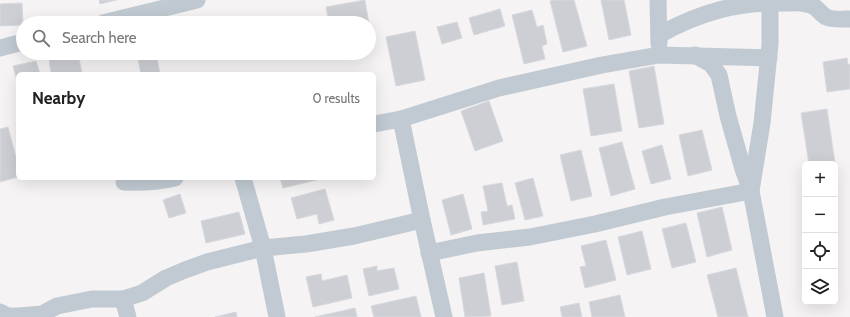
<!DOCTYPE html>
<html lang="en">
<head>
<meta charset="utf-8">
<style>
  :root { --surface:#fff; --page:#f2f2f2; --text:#222; --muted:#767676; --line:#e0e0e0 }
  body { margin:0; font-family:Cabin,sans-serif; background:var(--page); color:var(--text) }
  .controls { position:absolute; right:12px; bottom:12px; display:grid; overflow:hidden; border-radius:6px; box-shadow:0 4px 16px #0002 }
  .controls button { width:36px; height:36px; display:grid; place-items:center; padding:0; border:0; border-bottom:1px solid var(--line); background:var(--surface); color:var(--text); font:20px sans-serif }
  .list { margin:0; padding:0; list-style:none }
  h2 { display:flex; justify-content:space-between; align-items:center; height:52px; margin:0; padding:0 16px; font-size:17px }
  h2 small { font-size:13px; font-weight:400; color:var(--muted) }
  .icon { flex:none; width:22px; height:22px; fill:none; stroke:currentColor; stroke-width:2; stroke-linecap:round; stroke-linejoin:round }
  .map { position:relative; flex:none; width:850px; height:317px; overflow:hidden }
  .search { position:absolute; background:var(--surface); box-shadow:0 4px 16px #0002; left:16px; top:16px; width:360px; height:44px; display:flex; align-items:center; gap:10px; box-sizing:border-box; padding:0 14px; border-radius:22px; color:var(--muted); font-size:15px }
  .panel { position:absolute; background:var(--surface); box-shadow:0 4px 16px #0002; left:16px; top:72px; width:360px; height:108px; border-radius:6px }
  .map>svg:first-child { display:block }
</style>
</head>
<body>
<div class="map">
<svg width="850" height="317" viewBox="0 0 850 317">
  <rect width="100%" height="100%" fill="#f5f3f3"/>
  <g fill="#cdcfd5" stroke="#d7d9de">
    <polygon points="99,0 116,0 100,4"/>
    <polygon points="365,0 370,31 369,31 369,23 329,23 326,7"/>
    <polygon points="555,0 574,0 587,46 563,52 550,1"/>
    <polygon points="601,0 624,0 631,35 609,40"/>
    <polygon points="22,3 23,25 0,26 0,4"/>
    <polygon points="500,9 505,26 474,35 469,18"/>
    <polygon points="532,10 537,27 543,25 547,44 542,46 545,59 524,64 512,15"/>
    <polygon points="457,22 462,38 442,44 437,27"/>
    <polygon points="415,31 425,80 396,86 386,37"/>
    <polygon points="78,53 82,74 51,74 49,58"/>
    <polygon points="137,53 156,53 160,74 141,74"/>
    <polygon points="847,58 848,65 850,64 850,89 827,92 823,62"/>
    <polygon points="36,61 40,74 18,74 18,85 13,66"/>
    <polygon points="654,66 664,124 639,128 629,71"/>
    <polygon points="614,84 622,131 591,136 583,89"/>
    <polygon points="489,101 503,141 475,151 461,111"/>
    <polygon points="827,109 835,163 809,164 801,113"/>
    <polygon points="8,127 18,165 18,177 0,182 0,129"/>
    <polygon points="702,130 712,170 688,176 679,135"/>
    <polygon points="622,142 635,189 611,196 599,148"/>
    <polygon points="662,145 671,179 651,184 642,151"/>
    <polygon points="581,150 592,196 571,201 560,155"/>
    <polygon points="280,178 325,178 283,188"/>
    <polygon points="533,178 543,216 525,220 515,183"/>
    <polygon points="502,183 507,206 512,205 515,219 483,225 481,212 488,211 483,186"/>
    <polygon points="325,189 334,220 319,224 317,214 297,219 291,198"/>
    <polygon points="180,194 186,213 169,218 163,200"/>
    <polygon points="463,194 472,229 451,235 442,200"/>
    <polygon points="722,207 732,250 707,257 697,213"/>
    <polygon points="239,212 245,234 206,243 201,221"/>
    <polygon points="686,223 696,262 672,268 662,229"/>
    <polygon points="642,231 651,269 627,275 618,237"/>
    <polygon points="606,240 616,280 585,288 580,267 586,266 581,246"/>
    <polygon points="517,262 524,301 502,305 495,266"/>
    <polygon points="377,266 377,271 394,268 399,289 369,296 363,269"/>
    <polygon points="736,268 748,317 718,317 707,275"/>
    <polygon points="484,273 491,316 465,317 459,278"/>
    <polygon points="321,274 322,281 347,275 352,298 313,307 306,277"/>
    <polygon points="620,295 625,317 592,317 589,302"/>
    <polygon points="416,296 421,317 374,317 371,306"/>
    <polygon points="579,303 582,317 562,317 560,307"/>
    <polygon points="355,308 357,317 315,317"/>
    <polygon points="236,312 237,317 215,317"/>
  </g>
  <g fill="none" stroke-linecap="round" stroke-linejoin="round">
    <g stroke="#c1cad2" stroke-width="17">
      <polyline points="658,0 659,44"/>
      <polyline points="103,23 197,0"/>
      <path d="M659 35C700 12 737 2 785 3 791 3 799 2 806 4 817 5 818 12 826 17 832 20 843 19 850 19"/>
      <polyline points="0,48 23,42"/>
      <polyline points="695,55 711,64 719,75 728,116 743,169 751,191 775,317"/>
      <polyline points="401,119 422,220 444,317"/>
      <polyline points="374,124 401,119 499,88 602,65 659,55 769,58"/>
      <polyline points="243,178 263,248 277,317"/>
      <path d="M124 182C142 183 157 182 175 178"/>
      <polyline points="429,253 477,243 530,237 595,224 665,207 751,191 762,123 770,44 770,0"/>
      <polyline points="123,299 128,317"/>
      <polyline points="0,312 8,316 19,316 42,314 57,306 92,299 123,299 142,293 166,278 185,270 207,262 263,248 306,244 354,236 422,220"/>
    </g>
  </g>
</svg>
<div class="controls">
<button>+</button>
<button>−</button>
<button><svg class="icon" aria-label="locate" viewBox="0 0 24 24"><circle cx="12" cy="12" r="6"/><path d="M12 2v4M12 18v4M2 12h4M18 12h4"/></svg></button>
<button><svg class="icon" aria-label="layers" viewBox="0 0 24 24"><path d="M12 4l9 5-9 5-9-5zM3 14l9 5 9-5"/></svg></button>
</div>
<div class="search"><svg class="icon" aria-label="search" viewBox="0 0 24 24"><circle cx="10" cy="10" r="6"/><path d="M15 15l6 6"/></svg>Search here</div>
<section class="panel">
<h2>Nearby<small>0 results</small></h2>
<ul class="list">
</ul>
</section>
</div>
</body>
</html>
